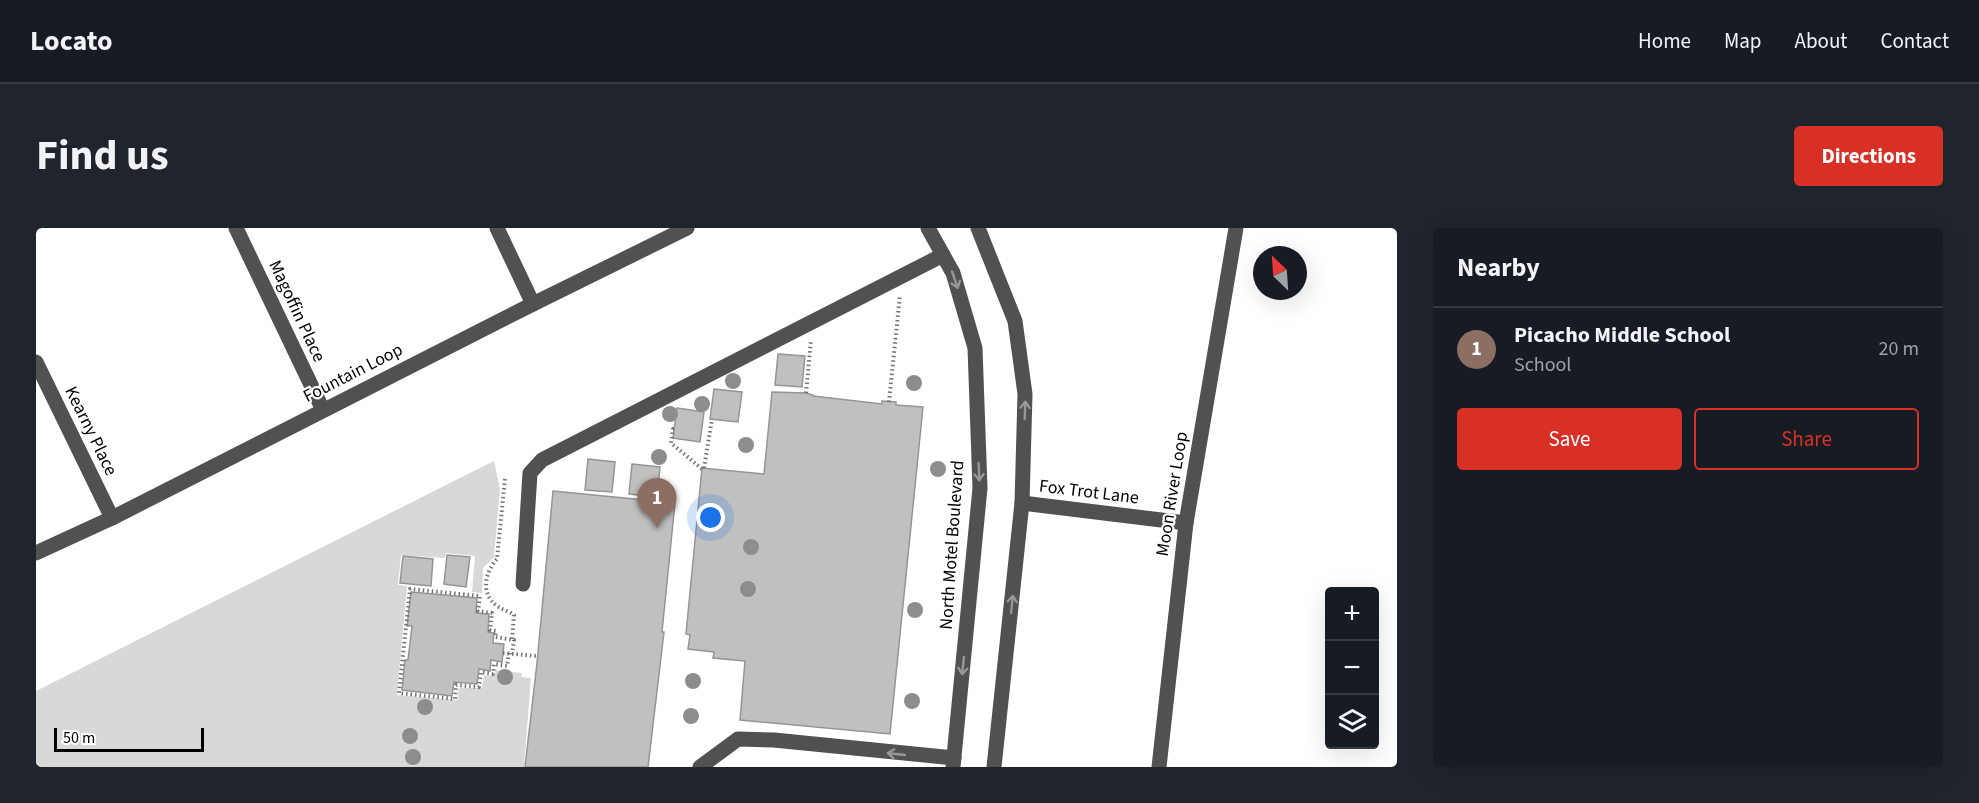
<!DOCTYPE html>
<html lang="en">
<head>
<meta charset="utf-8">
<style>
  :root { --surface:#171b24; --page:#20242c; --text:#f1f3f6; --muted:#9ea1a6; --line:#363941; --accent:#d93025 }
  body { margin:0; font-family:"Source Sans 3",sans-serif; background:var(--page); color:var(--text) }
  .controls { position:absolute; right:18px; bottom:18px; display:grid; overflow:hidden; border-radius:6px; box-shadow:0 6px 24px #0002 }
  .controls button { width:54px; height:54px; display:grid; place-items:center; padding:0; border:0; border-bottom:2px solid var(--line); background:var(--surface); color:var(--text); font:30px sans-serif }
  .compass { position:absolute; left:1217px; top:18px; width:54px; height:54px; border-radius:50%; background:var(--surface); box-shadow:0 6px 24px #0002; rotate:335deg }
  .scale { position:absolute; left:18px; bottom:15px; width:150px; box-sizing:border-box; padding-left:6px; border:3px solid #000; border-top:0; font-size:16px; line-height:21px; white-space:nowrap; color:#000; -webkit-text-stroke:4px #fff; paint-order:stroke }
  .you { position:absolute; left:675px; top:290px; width:21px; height:21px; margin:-15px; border:4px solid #fff; border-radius:50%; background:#1a73e8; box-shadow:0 0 0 9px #1a73e833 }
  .badge { display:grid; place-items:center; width:39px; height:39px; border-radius:50%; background:var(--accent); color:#fff; font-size:20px; font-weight:700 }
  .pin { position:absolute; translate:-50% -50px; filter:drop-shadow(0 2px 3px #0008) }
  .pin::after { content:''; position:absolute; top:32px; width:21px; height:18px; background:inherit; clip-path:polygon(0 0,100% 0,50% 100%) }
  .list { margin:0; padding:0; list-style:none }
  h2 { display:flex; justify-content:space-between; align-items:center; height:78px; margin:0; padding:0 24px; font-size:26px }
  h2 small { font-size:20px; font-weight:400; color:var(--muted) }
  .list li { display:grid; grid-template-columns:39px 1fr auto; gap:18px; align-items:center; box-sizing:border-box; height:84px; padding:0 24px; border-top:2px solid var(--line) }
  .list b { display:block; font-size:22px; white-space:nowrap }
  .list p { margin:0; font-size:20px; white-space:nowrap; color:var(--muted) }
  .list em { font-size:20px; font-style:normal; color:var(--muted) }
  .actions { display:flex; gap:12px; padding:18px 24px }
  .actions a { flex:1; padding:14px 0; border:2px solid var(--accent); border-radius:6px; text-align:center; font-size:21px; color:var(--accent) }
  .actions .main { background:var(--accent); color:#fff }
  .icon { flex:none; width:33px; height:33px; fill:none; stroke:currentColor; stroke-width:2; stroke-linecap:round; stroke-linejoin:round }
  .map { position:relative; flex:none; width:1361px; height:539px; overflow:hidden; border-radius:6px }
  header { display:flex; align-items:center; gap:36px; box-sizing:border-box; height:84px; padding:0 30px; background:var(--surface); border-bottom:2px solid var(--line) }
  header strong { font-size:28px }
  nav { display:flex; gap:33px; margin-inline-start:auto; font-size:21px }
  .intro { display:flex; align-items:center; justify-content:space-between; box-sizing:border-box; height:144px; padding:0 36px }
  h1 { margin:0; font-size:42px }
  .button { padding:15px 27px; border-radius:6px; background:var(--accent); color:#fff; font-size:21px; font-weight:700 }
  main { display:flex; gap:36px; padding:0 36px }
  aside { flex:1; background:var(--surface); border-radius:6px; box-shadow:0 6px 24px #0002 }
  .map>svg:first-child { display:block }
</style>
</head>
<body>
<header>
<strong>Locato</strong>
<nav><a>Home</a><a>Map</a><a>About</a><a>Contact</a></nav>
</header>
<div class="intro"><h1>Find us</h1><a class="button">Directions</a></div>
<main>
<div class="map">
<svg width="1361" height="539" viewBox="0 0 1361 539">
  <rect width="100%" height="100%" fill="#fff"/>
  <polygon fill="#d8d8d8" points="458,233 464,261 458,329 447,340 446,365 436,364 439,328 410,325 409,330 365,327 362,357 371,358 361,467 421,472 423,460 446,460 448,447 459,448 459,442 486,445 485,449 495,450 488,539 0,539 0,463"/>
  <g fill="#c0c0c0" stroke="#959595" stroke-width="1.5">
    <polygon points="742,126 769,128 766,159 739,157"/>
    <polygon points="678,161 706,164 702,194 674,191"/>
    <polygon points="736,164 770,165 777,167 777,168 846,176 846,173 860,174 860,177 887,179 854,506 704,492 709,433 677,430 678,424 652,421 654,407 650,406 666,240 728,246"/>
    <polygon points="641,180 668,184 664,214 637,210"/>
    <polygon points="552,231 579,234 576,264 549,262"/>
    <polygon points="596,236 624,239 621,269 593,266"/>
    <polygon points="517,263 639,275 626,404 628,404 612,539 489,539 501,435"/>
    <polygon points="411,327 434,329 430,359 408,356"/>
    <polygon points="367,328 397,331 395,358 364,355"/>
    <polygon points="375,364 441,370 440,385 453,386 452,404 458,405 457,415 468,416 466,434 455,432 454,443 443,441 441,456 418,454 416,468 366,462 369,432 372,432 376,398 371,398"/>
  </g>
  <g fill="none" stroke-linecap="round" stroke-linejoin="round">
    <g stroke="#737373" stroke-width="4" stroke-dasharray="1.5 3" stroke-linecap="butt">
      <polyline points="770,165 775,112"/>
      <polyline points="853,174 864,67"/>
      <polyline points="638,201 637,201 635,215 666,241"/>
      <polyline points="668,240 676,191"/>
      <path d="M469 251 461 331C449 344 444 366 461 378 466 382 473 383 478 387L476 412"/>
      <polyline points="467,425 500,428"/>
      <polyline points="473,425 471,438 458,436 457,446 445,444 443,459 420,457 419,471 363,465 374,361 444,368 442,383 456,385 454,402 460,403 459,409 478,412 476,426"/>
    </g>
    <g stroke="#515151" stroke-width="15">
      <polyline points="200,0 287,182"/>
      <polyline points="461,0 497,76"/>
      <polyline points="892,0 917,45 939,120 944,260 917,539"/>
      <polyline points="942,0 979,93 989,166 986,275 958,539"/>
      <polyline points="0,134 76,290"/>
      <polyline points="986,275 1150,295"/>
      <polyline points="0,325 76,290 497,76 651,0"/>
      <polyline points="487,356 494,245 506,232 907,27"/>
      <polyline points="664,539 702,511 738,512 918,530"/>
      <polyline points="1123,539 1150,295 1200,0"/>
    </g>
  </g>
  <g fill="#8d8d8d">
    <circle cx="697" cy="153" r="8"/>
    <circle cx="878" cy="155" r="8"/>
    <circle cx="666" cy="176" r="8"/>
    <circle cx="634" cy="186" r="8"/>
    <circle cx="710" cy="217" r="8"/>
    <circle cx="623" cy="229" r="8"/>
    <circle cx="902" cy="241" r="8"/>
    <circle cx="715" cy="319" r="8"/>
    <circle cx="712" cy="361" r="8"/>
    <circle cx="879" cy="382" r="8"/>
    <circle cx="469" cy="449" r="8"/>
    <circle cx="657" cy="453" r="8"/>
    <circle cx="876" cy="473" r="8"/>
    <circle cx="389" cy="479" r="8"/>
    <circle cx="655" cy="488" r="8"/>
    <circle cx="374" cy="508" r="8"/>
    <circle cx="377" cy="529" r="8"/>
  </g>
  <defs><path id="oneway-shaft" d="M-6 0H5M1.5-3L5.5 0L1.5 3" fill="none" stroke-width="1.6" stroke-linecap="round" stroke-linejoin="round" transform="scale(1.5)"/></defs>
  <g stroke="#979797">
    <use href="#oneway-shaft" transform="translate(919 52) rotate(71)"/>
    <use href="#oneway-shaft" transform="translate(989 182) rotate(-88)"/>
    <use href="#oneway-shaft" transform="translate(943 244) rotate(88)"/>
    <use href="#oneway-shaft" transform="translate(976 376) rotate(-84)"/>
    <use href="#oneway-shaft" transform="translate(927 438) rotate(96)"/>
    <use href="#oneway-shaft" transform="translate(860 526) rotate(-174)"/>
  </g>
  <g text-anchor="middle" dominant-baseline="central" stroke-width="4.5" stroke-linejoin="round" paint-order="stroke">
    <g font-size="18" fill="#000" stroke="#fff">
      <text transform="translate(261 83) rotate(65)">Magoffin Place</text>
      <text transform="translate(317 145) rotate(-27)">Fountain Loop</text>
      <text transform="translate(55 203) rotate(64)">Kearny Place</text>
      <text transform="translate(1053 264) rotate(7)">Fox Trot Lane</text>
      <text transform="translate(1136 266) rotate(-81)">Moon River Loop</text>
      <text transform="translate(916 317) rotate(-86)">North Motel Boulevard</text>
    </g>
  </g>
</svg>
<div class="controls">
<button>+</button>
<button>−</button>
<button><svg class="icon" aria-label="layers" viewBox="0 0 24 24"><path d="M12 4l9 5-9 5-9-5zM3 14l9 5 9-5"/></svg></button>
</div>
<svg class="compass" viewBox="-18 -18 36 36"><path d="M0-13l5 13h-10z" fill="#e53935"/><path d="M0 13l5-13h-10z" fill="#9ea1a6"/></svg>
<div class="scale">50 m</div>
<div class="you"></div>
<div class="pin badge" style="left:621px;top:300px;background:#8d6e63">1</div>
</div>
<aside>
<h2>Nearby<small></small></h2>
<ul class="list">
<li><span class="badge" style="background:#8d6e63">1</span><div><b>Picacho Middle School</b><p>School</p></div><em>20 m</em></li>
</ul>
<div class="actions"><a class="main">Save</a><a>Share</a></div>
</aside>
</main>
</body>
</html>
